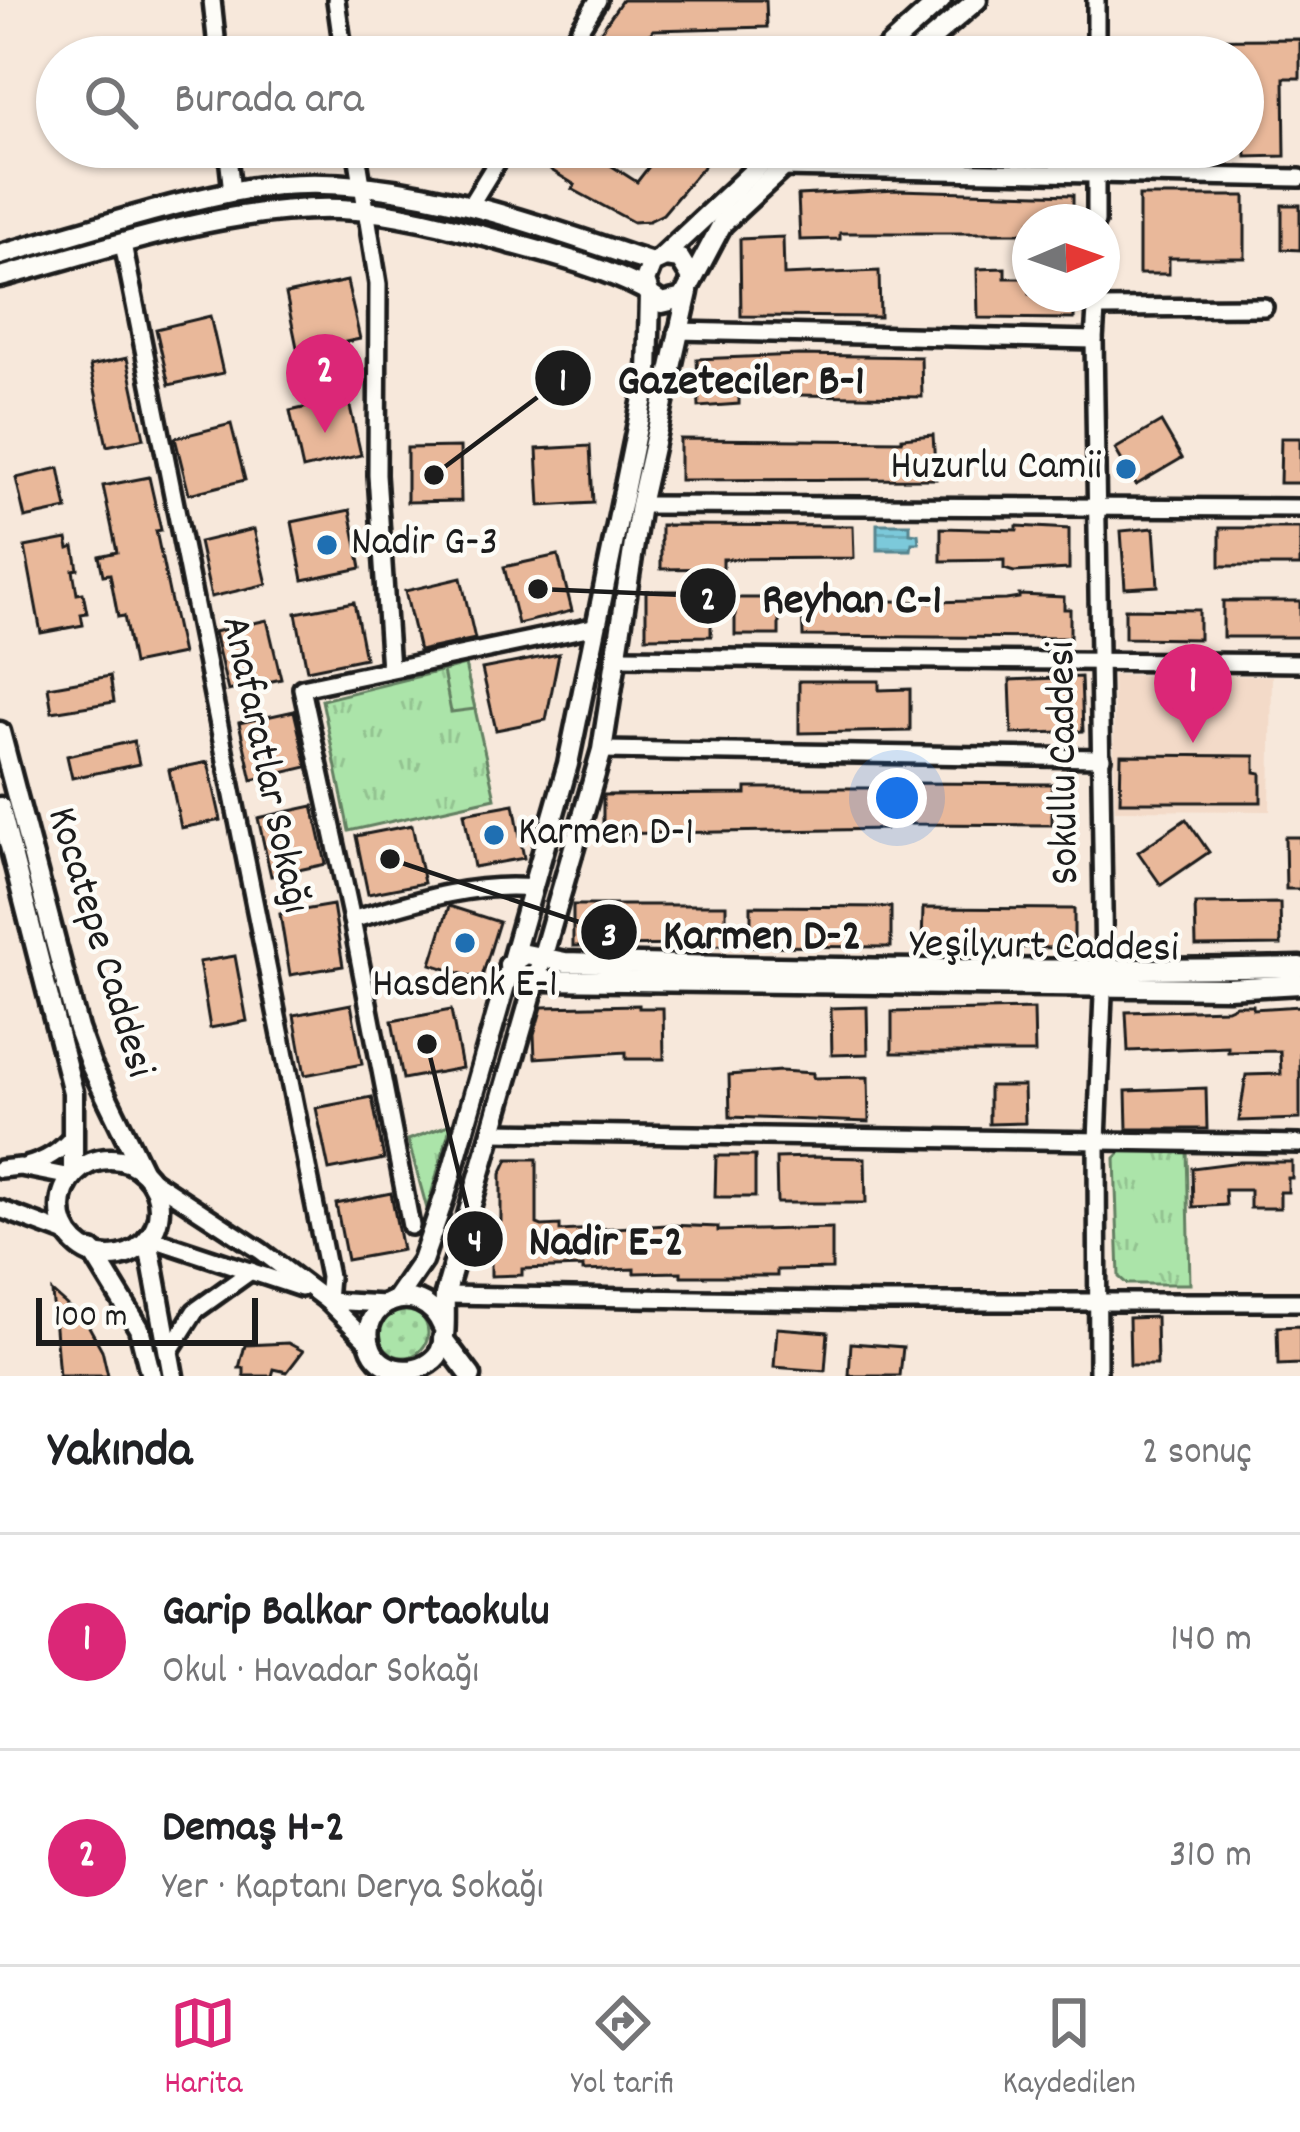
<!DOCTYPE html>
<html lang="tr">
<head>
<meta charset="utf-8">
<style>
  :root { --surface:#fff; --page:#f6f6f6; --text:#202124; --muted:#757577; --line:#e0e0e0; --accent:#db2777 }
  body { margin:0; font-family:Dekko,sans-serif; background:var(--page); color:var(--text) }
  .compass { position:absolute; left:1012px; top:204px; width:108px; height:108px; border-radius:50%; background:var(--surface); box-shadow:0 3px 9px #0004; rotate:88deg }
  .scale { position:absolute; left:36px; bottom:30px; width:222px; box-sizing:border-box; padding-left:12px; border:6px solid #1c1c1c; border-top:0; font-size:33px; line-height:42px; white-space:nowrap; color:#1c1c1c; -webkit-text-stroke:9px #fdfcf7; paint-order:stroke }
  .you { position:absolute; left:897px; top:798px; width:42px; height:42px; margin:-30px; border:9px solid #fff; border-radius:50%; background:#1a73e8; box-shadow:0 0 0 18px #1a73e833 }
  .badge { display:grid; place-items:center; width:78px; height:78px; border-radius:50%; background:var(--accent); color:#fff; font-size:39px; font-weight:700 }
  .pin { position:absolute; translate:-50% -99px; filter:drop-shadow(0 3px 6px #0008) }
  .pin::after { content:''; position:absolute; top:63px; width:42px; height:36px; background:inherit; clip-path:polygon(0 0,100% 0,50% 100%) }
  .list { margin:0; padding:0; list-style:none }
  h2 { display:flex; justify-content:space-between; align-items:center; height:156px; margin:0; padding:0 48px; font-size:51px }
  h2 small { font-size:39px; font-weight:400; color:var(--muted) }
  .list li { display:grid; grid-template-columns:78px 1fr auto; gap:36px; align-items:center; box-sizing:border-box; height:216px; padding:0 48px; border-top:3px solid var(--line) }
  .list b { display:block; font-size:45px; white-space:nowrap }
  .list p { margin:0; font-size:39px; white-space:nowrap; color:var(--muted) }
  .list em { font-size:39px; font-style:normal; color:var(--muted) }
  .icon { flex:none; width:66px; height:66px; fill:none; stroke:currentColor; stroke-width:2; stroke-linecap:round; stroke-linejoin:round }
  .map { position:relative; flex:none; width:1300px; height:1376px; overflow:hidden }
  .search { position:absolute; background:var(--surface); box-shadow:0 3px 9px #0004; left:36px; right:36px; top:36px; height:132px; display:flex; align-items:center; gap:30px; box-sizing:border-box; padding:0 42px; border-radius:66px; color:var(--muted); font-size:45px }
  .sheet { height:588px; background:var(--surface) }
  nav { display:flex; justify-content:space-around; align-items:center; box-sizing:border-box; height:168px; border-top:3px solid var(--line); background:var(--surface); font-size:33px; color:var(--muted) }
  nav a { display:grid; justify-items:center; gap:6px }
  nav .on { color:var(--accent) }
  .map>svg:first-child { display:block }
</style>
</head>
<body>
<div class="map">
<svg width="1300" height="1376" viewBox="0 0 1300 1376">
  <defs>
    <pattern id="grass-dots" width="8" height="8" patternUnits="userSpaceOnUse" patternTransform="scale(3)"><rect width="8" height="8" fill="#abe4a9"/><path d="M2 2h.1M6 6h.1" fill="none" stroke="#93c391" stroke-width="1.8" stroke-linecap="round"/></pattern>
    <pattern id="park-tufts" width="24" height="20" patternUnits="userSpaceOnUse" patternTransform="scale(3)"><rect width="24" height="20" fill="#abe4a9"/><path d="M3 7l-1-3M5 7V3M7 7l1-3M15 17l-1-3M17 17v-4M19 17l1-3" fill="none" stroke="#93c391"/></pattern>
    <pattern id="water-rules" width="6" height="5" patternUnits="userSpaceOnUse" patternTransform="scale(3)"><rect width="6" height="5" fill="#7cc9da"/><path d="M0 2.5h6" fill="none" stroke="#6bacba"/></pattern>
  </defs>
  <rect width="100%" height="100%" fill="#f7e8db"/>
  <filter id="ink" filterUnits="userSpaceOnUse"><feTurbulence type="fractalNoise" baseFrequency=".00833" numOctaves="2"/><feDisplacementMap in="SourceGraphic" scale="24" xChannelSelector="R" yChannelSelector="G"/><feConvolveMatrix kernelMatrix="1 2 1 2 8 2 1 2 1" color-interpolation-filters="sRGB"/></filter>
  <g filter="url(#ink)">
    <polygon fill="#f3dac8" points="1113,675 1272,676 1270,811 1115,810"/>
    <circle fill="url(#grass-dots)" stroke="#648062" stroke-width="3" cx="404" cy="1333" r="24"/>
    <g fill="url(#park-tufts)" stroke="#648062" stroke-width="3">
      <polygon points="465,665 495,798 349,831 322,700"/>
      <polygon points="451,1124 427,1209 408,1140"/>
      <polygon points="1124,1149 1187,1149 1190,1284 1127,1284 1119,1277 1115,1158"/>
    </g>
    <polygon fill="#abe4a9" stroke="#648062" stroke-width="3" points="465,665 475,709 451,712 443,671"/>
    <polygon fill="url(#water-rules)" stroke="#56848e" stroke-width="3" points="877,524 910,524 910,533 918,534 919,543 912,543 911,550 877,550"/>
    <g fill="#e9b89a" stroke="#1c1c1c" stroke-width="3">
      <polygon points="622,0 766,0 767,27 653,30 635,57 583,57"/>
      <polygon points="1300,39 1300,78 1284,78 1285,156 1246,157 1243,57 1118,57 1118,40"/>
      <polygon points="536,147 582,147 637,182 664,147 706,147 714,154 663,214 649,221 633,222 572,189 575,185 551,170"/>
      <polygon points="897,190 1073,195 1073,222 1030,222 1030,233 840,233 840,239 800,240 798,195"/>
      <polygon points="1139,196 1245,196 1245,258 1169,258 1169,274 1139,274"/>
      <polygon points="1282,205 1300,205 1300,250 1282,249"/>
      <polygon points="783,237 784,275 879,271 880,317 741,316 740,239"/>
      <polygon points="1005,268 1005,278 1030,278 1030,294 1074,294 1074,319 978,318 977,269"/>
      <polygon points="347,281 360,339 298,352 286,294"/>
      <polygon points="210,316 223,373 169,385 156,329"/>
      <polygon points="799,355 921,357 922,397 739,394 739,404 699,407 697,359"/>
      <polygon points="127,358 144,438 107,446 90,366"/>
      <polygon points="348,398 361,455 303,469 290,411"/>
      <polygon points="1161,422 1182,458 1136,485 1115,449"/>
      <polygon points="231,424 245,480 189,494 175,438"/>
      <polygon points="933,435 936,479 680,480 680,439 902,441 902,438"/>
      <polygon points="1281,438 1300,438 1300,483 1280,483"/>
      <polygon points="590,446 593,503 540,506 537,449"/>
      <polygon points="460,447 461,501 407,502 407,448"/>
      <polygon points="59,468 67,509 25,518 16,478"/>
      <polygon points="149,477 161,530 156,531 182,654 133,664 124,616 118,617 110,574 103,575 99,556 117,552 103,486"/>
      <polygon points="350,510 361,568 303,580 292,522"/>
      <polygon points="661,525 853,526 854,558 723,559 723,568 661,569"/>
      <polygon points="1017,526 1069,529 1069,569 1014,572 1004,569 1004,560 941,561 941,528 1017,530"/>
      <polygon points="1154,528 1158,586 1125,588 1121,531"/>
      <rect x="1220" y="528" width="80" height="38"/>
      <polygon points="254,529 267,584 211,597 199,542"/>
      <polygon points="67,539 69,549 74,547 78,569 73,570 77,594 83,593 87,613 81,614 83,625 41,633 25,547"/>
      <polygon points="558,555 572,611 518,624 504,567"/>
      <polygon points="461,578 475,639 419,651 405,591"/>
      <polygon points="646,591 711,591 711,636 646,637"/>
      <polygon points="1019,595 1064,597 1064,609 1070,609 1070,638 803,636 802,599 934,602 1006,600 1019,598"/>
      <rect x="735" y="598" width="44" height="37"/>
      <rect x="1223" y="601" width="77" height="36"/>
      <polygon points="354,602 365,658 307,670 296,613"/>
      <polygon points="1125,609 1199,610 1199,639 1125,638"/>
      <polygon points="267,620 281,679 228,691 214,632"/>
      <polygon points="559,654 546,720 496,730 482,669"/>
      <polygon points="110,676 114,702 52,712 48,687"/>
      <polygon points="1081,677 1083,731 1012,734 1010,680"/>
      <polygon points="799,681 879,681 879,690 910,689 910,731 799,733"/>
      <polygon points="294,711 307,767 252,780 239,723"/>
      <polygon points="134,741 139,764 72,778 67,756"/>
      <polygon points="1121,755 1255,756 1255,772 1261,773 1261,802 1120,802"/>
      <polygon points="208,762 221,820 181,828 169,770"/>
      <polygon points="912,783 1052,784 1052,825 911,824"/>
      <polygon points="746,788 886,788 886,829 603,834 603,795 746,794"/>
      <polygon points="514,804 524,858 474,867 464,813"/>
      <polygon points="313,806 326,864 271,876 258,818"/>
      <polygon points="1186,819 1209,852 1161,885 1138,852"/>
      <polygon points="412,825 424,883 368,894 356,836"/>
      <polygon points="1285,837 1300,837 1300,889 1286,889"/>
      <polygon points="1280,903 1281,945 1196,946 1195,904"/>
      <polygon points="333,905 343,966 290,975 280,914"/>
      <polygon points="573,905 726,905 726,945 573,946"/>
      <polygon points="449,906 499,922 481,980 431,964"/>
      <polygon points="751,906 891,907 891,947 751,946"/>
      <polygon points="923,908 1074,909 1074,948 922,947"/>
      <polygon points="235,956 247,1021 210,1028 199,962"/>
      <polygon points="351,1004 362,1064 305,1075 294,1015"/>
      <polygon points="639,1005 639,1008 663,1008 664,1059 626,1059 626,1052 535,1058 534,1034 542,1007"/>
      <polygon points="1236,1005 1253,1005 1253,1009 1300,1006 1300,1119 1239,1121 1246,1075 1281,1074 1280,1051 1228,1052 1228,1047 1128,1051 1126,1012 1227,1009"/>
      <polygon points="867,1007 868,1054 832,1055 831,1008"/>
      <polygon points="1034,1009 1035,1053 892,1053 892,1012"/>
      <polygon points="451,1010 462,1068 403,1079 392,1021"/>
      <polygon points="780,1071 813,1073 813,1078 868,1077 869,1122 730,1117 729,1075"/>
      <polygon points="989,1086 1024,1086 1025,1123 989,1124"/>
      <polygon points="1206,1088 1207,1129 1127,1129 1126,1091"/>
      <polygon points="372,1097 384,1159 329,1170 316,1108"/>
      <polygon points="716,1156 755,1156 755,1197 715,1197"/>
      <polygon points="814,1157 865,1158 866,1203 777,1203 776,1158"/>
      <polygon points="508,1159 537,1159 537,1224 542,1226 560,1225 560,1231 668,1225 718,1227 718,1231 832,1228 832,1269 777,1270 777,1276 681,1276 681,1272 634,1273 634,1269 583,1271 583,1267 522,1269 522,1275 491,1276 491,1221 501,1221 501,1174"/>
      <polygon points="1240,1162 1292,1162 1292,1178 1288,1178 1288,1192 1280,1192 1280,1208 1250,1208 1250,1190 1225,1190 1226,1205 1193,1207 1192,1168"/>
      <polygon points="391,1193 402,1250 347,1260 336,1204"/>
      <polygon points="52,1292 87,1323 102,1350 108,1376 59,1376"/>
      <polygon points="1156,1317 1157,1365 1130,1365 1129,1318"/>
      <polygon points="1300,1326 1300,1364 1278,1365 1277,1327"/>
      <polygon points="777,1328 828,1332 825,1371 774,1367"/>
      <polygon points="288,1343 303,1351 287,1372 274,1369 272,1376 244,1376 244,1368 239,1368 245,1345"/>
      <polygon points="851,1343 903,1347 900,1376 849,1376"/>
    </g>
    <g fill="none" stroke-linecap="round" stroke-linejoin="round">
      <g stroke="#1c1c1c" stroke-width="24">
        <g id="minor">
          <polyline points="212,0 218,57"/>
          <polyline points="336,0 344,57"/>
          <polyline points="1096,0 1096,57"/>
          <polyline points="562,57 598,0"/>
          <polyline points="227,147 232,192"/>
          <polyline points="356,147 378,284 377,475 390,669"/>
          <polyline points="1096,147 1096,222"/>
          <polyline points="781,168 1300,178"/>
          <polyline points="471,204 506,147"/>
          <polyline points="123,244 329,1277 327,1301"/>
          <polyline points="1097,294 1094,340 1104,971 1097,1141 1098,1376"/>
          <polyline points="1097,308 1264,307"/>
          <polyline points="677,331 1094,340"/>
          <polyline points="640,505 1300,508"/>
          <polyline points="620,657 1300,663"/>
          <polyline points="602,750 1102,758"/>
          <path d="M352 920C412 902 471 882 534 888"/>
          <polyline points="494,1132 1300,1144"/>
          <path d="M26 1166C46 1161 60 1152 73 1136"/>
          <polyline points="0,1169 20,1167 71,1177"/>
          <polyline points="151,1179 261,1251 327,1301 369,1343"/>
          <polyline points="0,1209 67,1234"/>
          <polyline points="411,1226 352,920 302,688 597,626"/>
          <polyline points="150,1238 301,1288"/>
          <polyline points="445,1295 885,1302 1300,1302"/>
          <polyline points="327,1301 385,1304"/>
          <polyline points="169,1352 195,1311 251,1271"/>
        </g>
      </g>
      <g stroke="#1c1c1c" stroke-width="27">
        <g id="major">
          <polyline points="878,57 941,0"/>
          <polyline points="910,57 977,0"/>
          <path d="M0 255C76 234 153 208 231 192 374 162 518 219 652 263"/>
          <polyline points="662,257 779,147"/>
          <path d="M0 277C112 248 222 206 340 209 396 211 456 228 510 243 558 256 604 268 648 291"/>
          <polyline points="691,277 680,259 665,257 652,263 645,281 650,295 662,303 683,298 722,224 805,147"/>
          <polyline points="0,732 78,1029 91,1065 142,1170"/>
          <polyline points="0,807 73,1092 73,1175"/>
          <path d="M509 965 526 954 565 962C810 969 1055 972 1300 967"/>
          <polyline points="509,965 520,975 539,980 1228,988 1300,984"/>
          <circle cx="110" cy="1208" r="49"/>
          <polyline points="148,1239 173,1376"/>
          <polyline points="92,1251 139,1328 151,1376"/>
          <polyline points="396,1299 422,1261 446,1192 568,764 648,374 650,295"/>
          <path d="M443 1327C421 1274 352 1304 372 1350 384 1376 426 1376 440 1352 447 1336 444 1312 445 1295L602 750 640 505 688 292"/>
          <polyline points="443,1339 471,1376"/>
        </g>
      </g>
      <use href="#minor" stroke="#fdfcf7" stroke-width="15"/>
      <use href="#major" stroke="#fdfcf7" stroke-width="18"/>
    </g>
  </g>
  <g fill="#1f6fb2" stroke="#fdfcf7" stroke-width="4.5">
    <circle cx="1126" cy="469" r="12"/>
    <circle cx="327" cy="545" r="12"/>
    <circle cx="494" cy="835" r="12"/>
    <circle cx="465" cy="943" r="12"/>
  </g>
  <g text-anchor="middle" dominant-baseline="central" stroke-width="9" stroke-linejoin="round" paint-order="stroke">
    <g font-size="42" fill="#1c1c1c" stroke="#fdfcf7" text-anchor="start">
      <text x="1102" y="469" text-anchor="end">Huzurlu Camii</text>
      <text x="351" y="545">Nadir G-3</text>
      <text x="518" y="835">Karmen D-1</text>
      <text x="465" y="987" text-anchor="middle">Hasdenk E-1</text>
    </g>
    <g font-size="42" fill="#1c1c1c" stroke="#fdfcf7">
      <text transform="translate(1066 763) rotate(-91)">Sokullu Caddesi</text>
      <text transform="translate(263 765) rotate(78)">Anafaratlar Sokağı</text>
      <text transform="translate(98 943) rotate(73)">Kocatepe Caddesi</text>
      <text transform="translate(1044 949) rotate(1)">Yeşilyurt Caddesi</text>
    </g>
  </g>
  <path fill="none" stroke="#1c1c1c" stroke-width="4.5" d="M434 475L563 378M538 589L708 596M390 859L609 932M427 1044L475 1239"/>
  <g fill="#1c1c1c" stroke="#fdfcf7" stroke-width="4.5">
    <circle cx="434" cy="475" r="12"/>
    <circle cx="538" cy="589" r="12"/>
    <circle cx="390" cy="859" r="12"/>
    <circle cx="427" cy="1044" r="12"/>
    <circle cx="563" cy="378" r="30"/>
    <circle cx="708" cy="596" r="30"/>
    <circle cx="609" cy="932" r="30"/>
    <circle cx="475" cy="1239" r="30"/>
  </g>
  <g font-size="36" text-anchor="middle" font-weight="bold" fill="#fff">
    <text x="563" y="390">1</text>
    <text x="708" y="609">2</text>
    <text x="609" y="945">3</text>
    <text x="475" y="1251">4</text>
  </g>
  <g font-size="45" text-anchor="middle" font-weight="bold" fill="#1c1c1c" stroke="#fdfcf7" stroke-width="9" stroke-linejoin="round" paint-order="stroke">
    <text x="741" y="393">Gazeteciler B-1</text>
    <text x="852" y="612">Reyhan C-1</text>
    <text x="762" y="948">Karmen D-2</text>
    <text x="606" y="1254">Nadir E-2</text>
  </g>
</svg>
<svg class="compass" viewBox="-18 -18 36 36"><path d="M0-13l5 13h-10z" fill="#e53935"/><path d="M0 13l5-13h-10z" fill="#757577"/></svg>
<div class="scale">100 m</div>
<div class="you"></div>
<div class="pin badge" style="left:1193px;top:743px">1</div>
<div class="pin badge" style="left:325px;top:433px">2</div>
<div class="search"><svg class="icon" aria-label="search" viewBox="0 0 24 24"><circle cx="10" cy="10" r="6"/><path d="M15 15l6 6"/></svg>Burada ara</div>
</div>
<section class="sheet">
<h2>Yakında<small>2 sonuç</small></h2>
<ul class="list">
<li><span class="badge">1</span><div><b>Garip Balkar Ortaokulu</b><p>Okul · Havadar Sokağı</p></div><em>140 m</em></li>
<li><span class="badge">2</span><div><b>Demaş H-2</b><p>Yer · Kaptanı Derya Sokağı</p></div><em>310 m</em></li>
</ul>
</section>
<nav>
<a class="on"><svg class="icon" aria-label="map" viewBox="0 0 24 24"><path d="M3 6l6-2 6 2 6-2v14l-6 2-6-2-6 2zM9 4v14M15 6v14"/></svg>Harita</a>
<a><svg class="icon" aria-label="directions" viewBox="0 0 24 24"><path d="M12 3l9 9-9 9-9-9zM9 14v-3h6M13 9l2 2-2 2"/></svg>Yol tarifi</a>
<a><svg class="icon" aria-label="saved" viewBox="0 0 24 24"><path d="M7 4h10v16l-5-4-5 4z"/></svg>Kaydedilen</a>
</nav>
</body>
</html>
